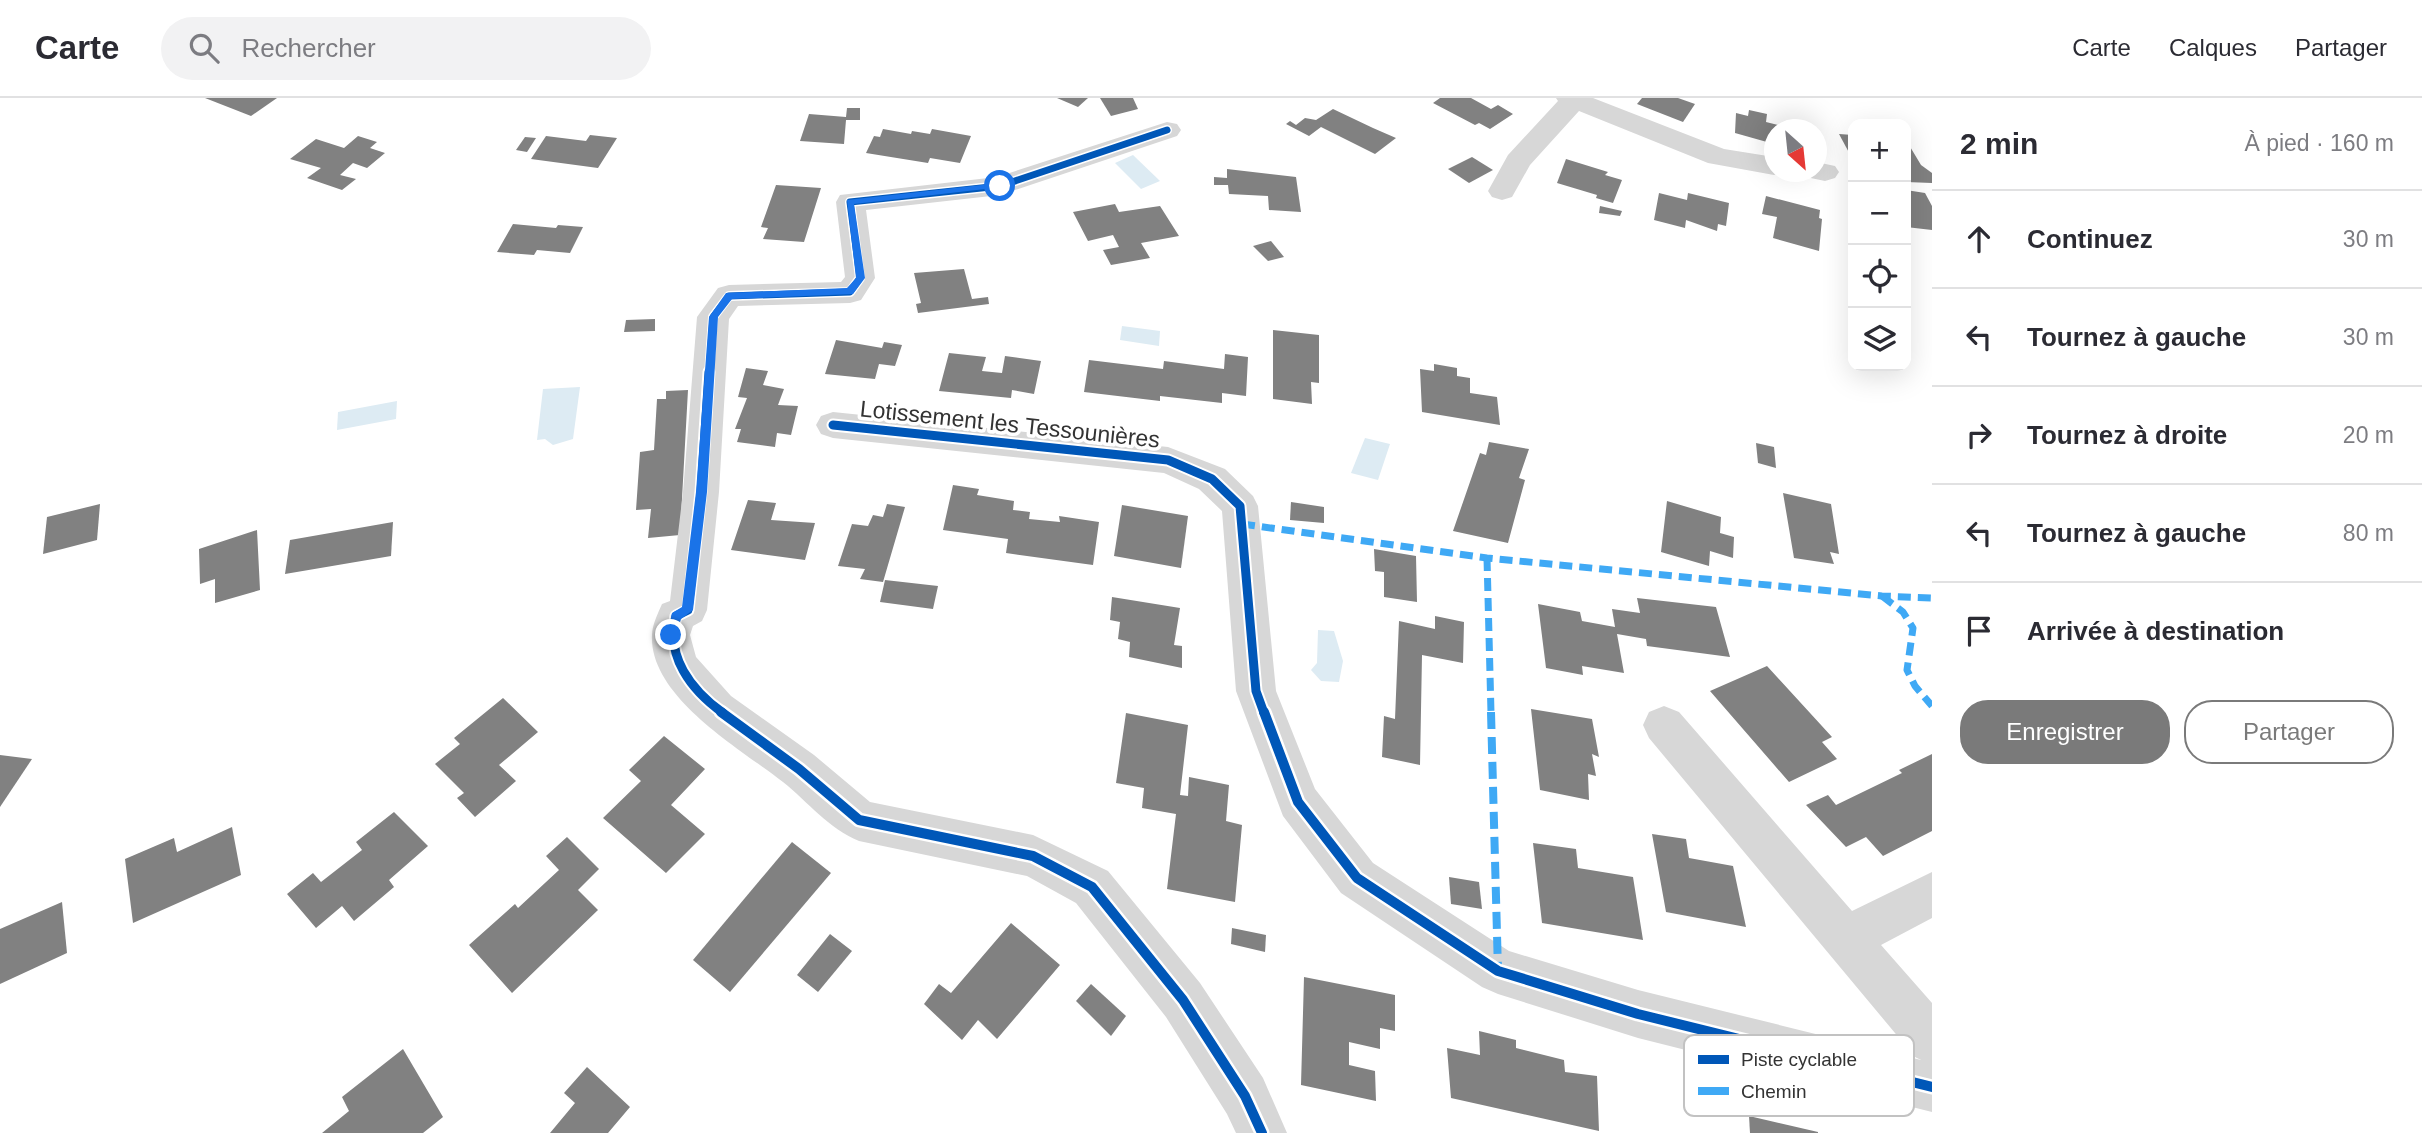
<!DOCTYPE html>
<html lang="fr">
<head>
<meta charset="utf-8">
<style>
  :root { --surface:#fff; --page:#f2f2f3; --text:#2b2b33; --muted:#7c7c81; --line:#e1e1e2; --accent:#7a7a7a }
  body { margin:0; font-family:Arial,sans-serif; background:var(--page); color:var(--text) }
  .controls { position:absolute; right:21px; top:21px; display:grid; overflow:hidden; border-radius:14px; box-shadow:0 7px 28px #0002 }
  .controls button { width:63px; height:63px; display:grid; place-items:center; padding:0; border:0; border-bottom:2px solid var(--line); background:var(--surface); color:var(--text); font:35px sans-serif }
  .compass { position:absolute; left:1764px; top:21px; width:63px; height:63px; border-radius:50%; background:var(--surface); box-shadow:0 7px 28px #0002; rotate:153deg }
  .stop { position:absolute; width:21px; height:21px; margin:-16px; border:5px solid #1a73e8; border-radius:50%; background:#fff }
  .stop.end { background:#1a73e8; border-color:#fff; box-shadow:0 2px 7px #0008 }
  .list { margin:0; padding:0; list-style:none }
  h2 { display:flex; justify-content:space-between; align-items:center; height:91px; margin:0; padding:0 28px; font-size:30px }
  h2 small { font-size:23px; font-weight:400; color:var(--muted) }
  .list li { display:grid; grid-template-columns:46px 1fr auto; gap:21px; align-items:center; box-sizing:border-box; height:98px; padding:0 28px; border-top:2px solid var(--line) }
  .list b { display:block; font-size:26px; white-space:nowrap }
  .list em { font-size:23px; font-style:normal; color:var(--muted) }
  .actions { display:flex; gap:14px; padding:21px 28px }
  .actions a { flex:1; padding:16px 0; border:2px solid var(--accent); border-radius:28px; text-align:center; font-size:24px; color:var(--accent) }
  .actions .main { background:var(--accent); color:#fff }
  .icon { flex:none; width:38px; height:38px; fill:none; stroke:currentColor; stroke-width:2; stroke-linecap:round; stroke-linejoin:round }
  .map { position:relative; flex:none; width:1932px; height:1035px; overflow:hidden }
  header { display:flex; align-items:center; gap:42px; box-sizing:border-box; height:98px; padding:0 35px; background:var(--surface); border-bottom:2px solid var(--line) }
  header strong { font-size:33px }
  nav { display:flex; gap:38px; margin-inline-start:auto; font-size:24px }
  .search { width:490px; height:63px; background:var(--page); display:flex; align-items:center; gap:18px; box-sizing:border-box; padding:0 24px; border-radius:38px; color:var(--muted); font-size:26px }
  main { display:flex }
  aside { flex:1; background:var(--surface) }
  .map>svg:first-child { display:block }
</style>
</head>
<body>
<header>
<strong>Carte</strong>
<div class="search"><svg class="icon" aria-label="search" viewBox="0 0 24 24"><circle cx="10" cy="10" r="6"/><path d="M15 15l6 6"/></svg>Rechercher</div>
<nav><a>Carte</a><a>Calques</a><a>Partager</a></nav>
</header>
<main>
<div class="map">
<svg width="1932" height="1035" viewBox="0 0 1932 1035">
  <rect width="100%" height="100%" fill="#fff"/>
  <g fill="#ddebf3">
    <polygon points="1133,57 1160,83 1141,91 1115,65"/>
    <polygon points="1122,228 1160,233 1159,248 1120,242"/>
    <polygon points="580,289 573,341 553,347 545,341 537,342 543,291"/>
    <polygon points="397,303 396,321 337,332 338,314"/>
    <polygon points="1365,340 1390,346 1378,382 1351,375"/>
    <polygon points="1318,532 1334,533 1343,563 1339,584 1321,583 1311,572 1317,565"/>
  </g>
  <g fill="#818181">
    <polygon points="205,0 277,0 251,18"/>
    <polygon points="1057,0 1088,0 1078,9"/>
    <polygon points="1100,0 1133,0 1138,11 1111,18"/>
    <polygon points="1440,0 1471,0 1491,11 1498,7 1513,16 1490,31 1479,25 1475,27 1433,5"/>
    <polygon points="1642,0 1678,0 1695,6 1683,24 1637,6"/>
    <polygon points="847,10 860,10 860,22 846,22 844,46 800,43 809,16 846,19"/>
    <polygon points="1333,11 1373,30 1396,40 1375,56 1321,29 1309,38 1286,26 1290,23 1296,27 1305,20 1316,22"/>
    <polygon points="1749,12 1767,16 1766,24 1797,32 1774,32 1774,46 1735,35 1736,15 1748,18"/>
    <polygon points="883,31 911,36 912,33 930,36 932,31 971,38 960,65 930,60 928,65 866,55 874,38 880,39"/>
    <polygon points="1839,36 1853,37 1853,62"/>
    <polygon points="590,37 617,40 598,70 531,61 546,38 586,43"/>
    <polygon points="358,38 377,44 370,50 385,55 367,70 353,65 340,77 356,81 342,92 307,80 321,70 290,61 316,41 344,50"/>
    <polygon points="525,39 536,40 527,54 516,52"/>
    <polygon points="1906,42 1921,67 1932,75 1932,85 1906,84"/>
    <polygon points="1472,59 1493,72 1469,85 1448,71"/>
    <polygon points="1566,61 1608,74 1605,77 1622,82 1613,105 1596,100 1597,97 1557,85"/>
    <polygon points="1227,71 1296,79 1301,114 1269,112 1268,98 1229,96 1228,87 1214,87 1214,79 1227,80"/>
    <polygon points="776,87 821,90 804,144 763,141 768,130 761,129"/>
    <polygon points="1906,92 1925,95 1932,108 1932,132 1906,129"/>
    <polygon points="1659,95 1687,102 1688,95 1729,105 1726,128 1718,126 1717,133 1686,122 1685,130 1654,122"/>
    <polygon points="1766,98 1820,112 1819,120 1822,121 1819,153 1773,140 1777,119 1762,116"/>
    <polygon points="1115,106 1119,114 1160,108 1179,138 1141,145 1150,160 1111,167 1103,152 1119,149 1113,137 1088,143 1073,114"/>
    <polygon points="1600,108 1622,113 1620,118 1599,115"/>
    <polygon points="513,126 556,130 558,127 583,129 570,155 537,152 534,157 497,154"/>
    <polygon points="1271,143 1284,159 1268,163 1253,148"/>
    <polygon points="964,171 972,201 988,199 989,206 918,215 916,206 921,205 914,175"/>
    <polygon points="655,221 655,233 624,234 626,222"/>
    <polygon points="1273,232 1319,237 1319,285 1311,284 1312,306 1273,301"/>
    <polygon points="836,242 882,250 884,244 902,247 895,268 879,266 875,281 825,276"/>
    <polygon points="949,255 986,259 982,273 1002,275 1005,258 1041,263 1034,296 1012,292 1011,300 939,293"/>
    <polygon points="1225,256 1248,259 1246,298 1222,295 1222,305 1160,298 1160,303 1084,294 1089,262 1163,271 1164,263 1224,271"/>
    <polygon points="1434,266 1457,270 1457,278 1470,280 1470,295 1497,299 1500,327 1422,314 1420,271 1434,273"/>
    <polygon points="746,270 768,273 763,287 784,291 778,307 798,308 791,337 777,335 775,349 737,344 741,331 735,331 747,300 738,299"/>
    <polygon points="688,292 680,437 648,440 651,411 636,412 640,354 654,352 657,301 666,301 666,293"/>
    <polygon points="1489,344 1529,351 1519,380 1525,382 1508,445 1453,433 1480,355 1486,357"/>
    <polygon points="1756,345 1774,349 1776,370 1758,365"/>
    <polygon points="953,387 979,391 977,397 1014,403 1013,412 1030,414 1029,421 1060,424 1059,418 1099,424 1093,467 1006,455 1008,441 943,432"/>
    <polygon points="1783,395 1831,406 1839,456 1830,454 1834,466 1794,460"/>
    <polygon points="748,402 776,405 771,422 815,425 805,462 731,452"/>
    <polygon points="1667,403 1721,419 1720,435 1734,439 1733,460 1710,453 1709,468 1661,454"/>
    <polygon points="1291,404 1324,409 1324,425 1290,422"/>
    <polygon points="100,406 97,442 43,456 47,419"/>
    <polygon points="887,406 905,409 883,484 860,481 865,471 838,468 852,426 868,428 873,417 883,419"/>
    <polygon points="1122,407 1188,418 1181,470 1114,458"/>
    <polygon points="393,424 391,458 285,476 290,442"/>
    <polygon points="257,432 260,492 215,505 215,481 200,486 199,451"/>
    <polygon points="1374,451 1416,458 1417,504 1384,499 1384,474 1375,473"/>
    <polygon points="885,482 938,488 933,511 880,504"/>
    <polygon points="1112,499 1180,510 1174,547 1182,548 1182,570 1129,559 1130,544 1118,541 1120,524 1110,522"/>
    <polygon points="1637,500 1716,509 1730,559 1647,548 1646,541 1617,536 1624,575 1582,568 1583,577 1546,570 1538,506 1580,514 1582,523 1615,529 1612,511 1640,515"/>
    <polygon points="1435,518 1464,524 1463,565 1422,557 1420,667 1382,659 1384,618 1395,621 1399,523 1435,531"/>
    <polygon points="1767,568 1832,639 1822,644 1837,661 1789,684 1710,593"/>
    <polygon points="503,600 538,634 499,667 516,683 475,719 457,700 464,695 435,666 460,646 454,640"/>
    <polygon points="1531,611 1592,621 1599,659 1592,656 1596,678 1588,676 1589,702 1540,692"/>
    <polygon points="1126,615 1188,627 1180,697 1188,698 1189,679 1229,687 1226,723 1242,727 1235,804 1167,791 1176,716 1142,710 1144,690 1116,685"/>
    <polygon points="664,638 705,671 671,707 705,736 666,775 603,720 641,683 629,672"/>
    <polygon points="1932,656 1932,733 1883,758 1866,739 1846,749 1806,707 1828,697 1836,707 1902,675 1899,672"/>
    <polygon points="0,657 32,661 0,709"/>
    <polygon points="394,714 428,748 389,782 394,789 354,823 342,808 316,830 287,796 313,775 321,784 362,752 356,744"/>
    <polygon points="232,729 241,777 133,825 125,761 174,740 177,754"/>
    <polygon points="1652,736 1686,741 1689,760 1733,768 1746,829 1666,814"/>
    <polygon points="567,739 599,771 578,792 598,812 512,895 469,847 515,806 518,810 559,772 546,758"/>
    <polygon points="792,744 831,775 730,894 693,862"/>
    <polygon points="1533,745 1576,751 1578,770 1633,779 1643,842 1542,825"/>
    <polygon points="1449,779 1479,784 1482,811 1451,806"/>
    <polygon points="62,804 67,855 0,886 0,831"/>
    <polygon points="1011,825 1060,867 997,941 978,922 962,942 924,906 939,886 951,895"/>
    <polygon points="1232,830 1266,837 1265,854 1231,846"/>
    <polygon points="830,836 852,853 818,894 797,877"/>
    <polygon points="1304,879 1395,897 1395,933 1380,930 1380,951 1349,944 1349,967 1375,973 1376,1003 1301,987"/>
    <polygon points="1091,886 1126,918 1111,938 1076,903"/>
    <polygon points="1479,933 1516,942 1516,950 1564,962 1565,974 1597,978 1599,1033 1451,1000 1447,950 1480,957"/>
    <polygon points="403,951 443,1019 423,1035 322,1035 349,1013 342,999"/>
    <polygon points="587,969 630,1009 608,1035 550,1035 575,1005 564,995"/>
    <polygon points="1749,1018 1818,1034 1818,1035 1750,1035"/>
  </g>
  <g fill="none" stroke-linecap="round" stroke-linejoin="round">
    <g fill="#d7d7d7" fill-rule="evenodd">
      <polygon points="1556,0 1593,0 1724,51 1774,59 1774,74 1784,74 1774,77 1708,65 1579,13 1530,67 1512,99 1502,102 1492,99 1488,93 1508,57 1558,3"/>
      <path d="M1167 24 1177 26 1181 32 1177 38 1000 97 866 112 875 180 861 202 850 205 738 208 729 221 719 394 707 512 702 523 693 528 690 537 696 559 731 598 814 657 870 704 1033 737 1108 773 1200 885 1263 980 1287 1035H1236L1227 1016 1166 919 1076 805 1027 778 859 743C829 731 808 704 783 684 741 651 649 599 652 537 652 527 658 515 662 506L670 503 683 394 697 219 718 190 729 187 841 184 845 179 836 104 840 97 997 79Z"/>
      <polygon points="1816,64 1835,68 1839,74 1835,80 1825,83 1806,79 1802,74 1816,74"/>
      <polygon points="833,314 1168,349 1225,371 1253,398 1258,408 1276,593 1315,691 1373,765 1509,853 1638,892 1921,962 1915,959 1649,640 1643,627 1649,614 1664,608 1679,614 1852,813 1932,774 1932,820 1881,847 1932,905 1932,1014 1638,940 1498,896 1482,889 1341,795 1283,718 1236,593 1222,413 1199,391 1164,375 833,340 821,336 816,327 821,318"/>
    </g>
    <g stroke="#3fa9f5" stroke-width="7" stroke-dasharray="13 7" stroke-linecap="butt">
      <polyline points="1242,426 1487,460 1882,498 1932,500"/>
      <polyline points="1487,460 1491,615"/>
      <polyline points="1882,498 1903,514 1913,530 1907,572 1915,588 1932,608"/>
    </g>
    <polyline stroke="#3fa9f5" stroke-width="8" stroke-dasharray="17 8" stroke-linecap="butt" points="1491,614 1498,873"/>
    <g stroke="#fff" stroke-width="10">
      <polyline id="cycleway-far2" points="709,276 713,219 729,198 850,194 860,180 850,104 1000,88 1167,32"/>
    </g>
    <g stroke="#fff" stroke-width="13">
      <g id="cycleway-far1">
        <path d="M709 274 701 394 688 512 676 518C665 558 691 592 723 615"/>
        <polyline points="833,327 1168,362 1212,381 1240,408 1256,593 1264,615"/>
      </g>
    </g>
    <g stroke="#fff" stroke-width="15">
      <g id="cycleway">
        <polyline points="721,614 799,671 859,722 1033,758 1092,789 1183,902 1245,998 1262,1035"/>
        <polyline points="1264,614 1298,704 1357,780 1498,873 1638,916 1932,989"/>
      </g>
    </g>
    <use href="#cycleway-far2" stroke="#0057b8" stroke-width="7"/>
    <use href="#cycleway-far1" stroke="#0057b8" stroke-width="9"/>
    <use href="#cycleway" stroke="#0057b8" stroke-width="10"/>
  </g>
  <polygon fill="#1a73e8" points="1000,85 1003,89 854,106 865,180 853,196 732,201 718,219 707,394 693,512 681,521 675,540 667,540 672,515 682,509 696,394 709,219 726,195 847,190 856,180 847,102"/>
  <g text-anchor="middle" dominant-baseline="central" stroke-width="7" stroke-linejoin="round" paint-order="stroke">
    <g font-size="23" fill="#333" stroke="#fff">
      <text transform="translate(1010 326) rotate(6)">Lotissement les Tessounières</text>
    </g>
  </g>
  <rect x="1684" y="937" width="230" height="81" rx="10" fill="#fff" stroke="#c2c2c2" stroke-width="2"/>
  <rect x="1698" y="957" width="31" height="9" fill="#0057b8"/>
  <rect x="1698" y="989" width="31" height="8" fill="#3fa9f5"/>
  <g font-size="19" fill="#333">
    <text x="1741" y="968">Piste cyclable</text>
    <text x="1741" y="1000">Chemin</text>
  </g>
</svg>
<div class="controls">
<button>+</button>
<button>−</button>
<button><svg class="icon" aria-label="locate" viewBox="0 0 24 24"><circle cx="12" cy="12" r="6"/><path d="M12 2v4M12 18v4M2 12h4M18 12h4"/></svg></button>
<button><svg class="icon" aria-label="layers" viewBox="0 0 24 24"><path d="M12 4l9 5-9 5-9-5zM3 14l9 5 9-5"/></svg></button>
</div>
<svg class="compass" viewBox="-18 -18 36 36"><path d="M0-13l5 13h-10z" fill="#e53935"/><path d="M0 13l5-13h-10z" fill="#7c7c81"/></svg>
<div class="stop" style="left:1000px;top:88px"></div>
<div class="stop end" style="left:671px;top:537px"></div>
</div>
<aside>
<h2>2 min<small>À pied · 160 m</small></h2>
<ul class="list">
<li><svg class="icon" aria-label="ahead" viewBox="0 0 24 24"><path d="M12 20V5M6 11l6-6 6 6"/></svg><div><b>Continuez</b></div><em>30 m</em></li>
<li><svg class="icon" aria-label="left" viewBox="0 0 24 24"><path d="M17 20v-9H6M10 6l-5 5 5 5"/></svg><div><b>Tournez à gauche</b></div><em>30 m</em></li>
<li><svg class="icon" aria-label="right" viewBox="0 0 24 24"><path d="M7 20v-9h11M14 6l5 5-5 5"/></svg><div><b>Tournez à droite</b></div><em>20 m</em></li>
<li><svg class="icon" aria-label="left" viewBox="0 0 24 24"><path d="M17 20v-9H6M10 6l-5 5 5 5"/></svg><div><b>Tournez à gauche</b></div><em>80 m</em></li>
<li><svg class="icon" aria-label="arrive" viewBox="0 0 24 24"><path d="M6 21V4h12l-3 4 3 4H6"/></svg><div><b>Arrivée à destination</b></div></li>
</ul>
<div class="actions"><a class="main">Enregistrer</a><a>Partager</a></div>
</aside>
</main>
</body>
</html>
